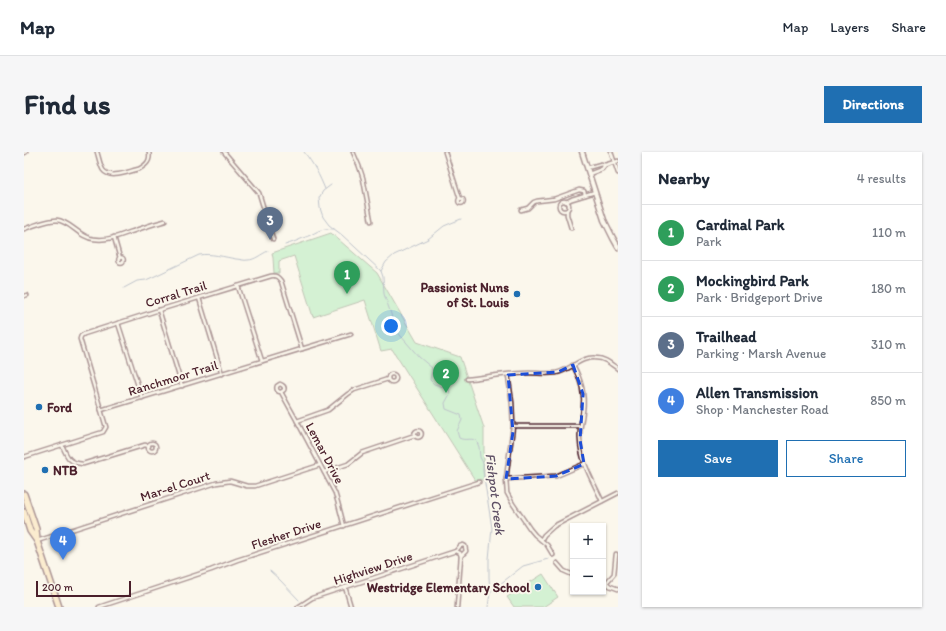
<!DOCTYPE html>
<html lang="en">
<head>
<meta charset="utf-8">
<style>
  :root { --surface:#fff; --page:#f6f6f7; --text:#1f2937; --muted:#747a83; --line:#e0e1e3; --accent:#1f6fb2 }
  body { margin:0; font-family:Itim,sans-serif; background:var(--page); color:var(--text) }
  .controls { position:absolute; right:12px; bottom:12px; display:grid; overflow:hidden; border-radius:0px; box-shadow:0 1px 3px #0004 }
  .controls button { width:36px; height:36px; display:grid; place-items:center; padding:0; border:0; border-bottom:1px solid var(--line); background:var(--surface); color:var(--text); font:20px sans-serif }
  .scale { position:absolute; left:12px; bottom:10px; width:95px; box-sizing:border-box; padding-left:4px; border:2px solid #4a1f2b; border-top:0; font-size:11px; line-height:14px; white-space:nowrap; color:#4a1f2b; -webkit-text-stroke:3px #fbf7ec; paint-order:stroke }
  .you { position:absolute; left:367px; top:174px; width:14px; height:14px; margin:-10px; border:3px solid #fff; border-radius:50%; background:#1a73e8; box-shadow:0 0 0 6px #1a73e833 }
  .badge { display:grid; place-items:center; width:26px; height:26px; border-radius:50%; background:var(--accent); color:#fff; font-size:13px; font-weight:700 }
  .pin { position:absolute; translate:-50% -33px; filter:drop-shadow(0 1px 2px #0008) }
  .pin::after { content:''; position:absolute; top:21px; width:14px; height:12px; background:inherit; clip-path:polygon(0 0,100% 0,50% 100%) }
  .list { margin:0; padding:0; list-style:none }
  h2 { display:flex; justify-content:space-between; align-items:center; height:52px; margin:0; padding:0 16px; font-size:17px }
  h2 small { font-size:13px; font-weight:400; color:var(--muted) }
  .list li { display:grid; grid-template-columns:26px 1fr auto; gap:12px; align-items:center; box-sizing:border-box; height:56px; padding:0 16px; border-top:1px solid var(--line) }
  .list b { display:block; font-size:15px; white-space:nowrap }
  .list p { margin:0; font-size:13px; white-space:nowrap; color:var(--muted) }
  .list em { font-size:13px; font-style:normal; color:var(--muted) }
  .actions { display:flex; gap:8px; padding:12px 16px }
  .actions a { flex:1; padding:9px 0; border:1px solid var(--accent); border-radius:0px; text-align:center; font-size:14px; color:var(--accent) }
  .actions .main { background:var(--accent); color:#fff }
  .map { position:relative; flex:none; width:594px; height:455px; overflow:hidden; border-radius:0px }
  header { display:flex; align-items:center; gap:24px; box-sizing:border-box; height:56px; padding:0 20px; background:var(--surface); border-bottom:1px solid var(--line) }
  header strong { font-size:19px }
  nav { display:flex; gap:22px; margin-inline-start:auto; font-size:14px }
  .intro { display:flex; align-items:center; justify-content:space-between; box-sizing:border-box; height:96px; padding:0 24px }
  h1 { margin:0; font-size:28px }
  .button { padding:10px 18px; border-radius:0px; background:var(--accent); color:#fff; font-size:14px; font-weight:700 }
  main { display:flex; gap:24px; padding:0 24px }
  aside { flex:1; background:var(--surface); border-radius:0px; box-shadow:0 1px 3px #0004 }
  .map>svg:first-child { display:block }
</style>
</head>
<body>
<header>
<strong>Map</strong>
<nav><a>Map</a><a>Layers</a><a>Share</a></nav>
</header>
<div class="intro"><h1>Find us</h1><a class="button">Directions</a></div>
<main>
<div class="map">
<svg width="594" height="455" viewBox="0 0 594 455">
  <rect width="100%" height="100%" fill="#fbf7ec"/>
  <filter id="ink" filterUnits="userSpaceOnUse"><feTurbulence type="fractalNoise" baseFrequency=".025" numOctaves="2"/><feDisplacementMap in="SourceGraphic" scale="8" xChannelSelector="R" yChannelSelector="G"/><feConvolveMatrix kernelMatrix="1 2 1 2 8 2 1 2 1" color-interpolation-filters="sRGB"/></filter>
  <g filter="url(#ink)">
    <g fill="#a4e9b4" stroke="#778470">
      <polygon points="307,81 353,121 393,190 436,205 460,276 460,328 451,328 368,197 357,199 341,148 289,165 270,104 255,109 255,121 250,121 249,106 248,101"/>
      <polygon points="519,422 534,445 519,455 490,455 483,445"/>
    </g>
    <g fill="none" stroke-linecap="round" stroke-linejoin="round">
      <g stroke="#73819f" stroke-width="1">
        <path d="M280 0C290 12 295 23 301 37"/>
        <path d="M307 33 299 39 295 46 296 56 299 65 305 73 318 83 357 119 359 125 360 142 367 162 370 176 395 205 408 216C409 221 406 223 406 228L410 232 425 237 426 242 421 251 422 257 437 263 438 268 433 279 435 286C441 289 445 286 452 288L455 295 456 305 459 311V319L468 376 465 407V425L466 441 464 455"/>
        <path d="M261 93C267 91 273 89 279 86 292 82 295 75 310 77"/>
        <polyline points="357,119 362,110 370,103 404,87 420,74 437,67"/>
        <path d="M100 136 113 129 122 128 131 124 175 103C186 101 201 105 212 107 216 107 220 109 224 108 231 108 237 102 244 99"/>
        <polyline points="246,419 256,428 275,448"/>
        <polyline points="466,440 499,414 524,407"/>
      </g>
      <g stroke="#4a1f2b" stroke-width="5.5">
        <g id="street">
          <path d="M73 0C75 6 76 13 79 18 86 28 105 19 115 17 122 13 127 9 125 0"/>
          <polyline points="200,0 235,41 249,87"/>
          <polyline points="329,0 335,14 339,26 347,69"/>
          <polyline points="421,0 436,47"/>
          <polyline points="587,0 594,21"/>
          <polyline points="0,1 2,0"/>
          <polyline points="563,16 577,12 581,13 594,9"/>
          <polyline points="565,22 578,17 581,13"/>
          <circle cx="437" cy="49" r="2.5"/>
          <circle cx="540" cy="54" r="5"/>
          <polyline points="542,50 548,47 571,40"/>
          <polyline points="497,58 504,56 510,50 513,49 530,47 555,38 560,39 561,43"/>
          <polyline points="543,59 543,63 547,76"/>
          <path d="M0 77C8 74 24 68 33 68 46 69 56 86 70 87 83 89 95 84 106 80 118 76 129 72 141 69"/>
          <polyline points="90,85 96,106"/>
          <circle cx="97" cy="108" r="2.5"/>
          <polyline points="214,134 238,209"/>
          <polyline points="0,144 3,143"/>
          <polyline points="175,146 198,222"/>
          <polyline points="135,158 158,234"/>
          <polyline points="94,171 118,246"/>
          <path d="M549 213C557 227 561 242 559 258 558 268 555 278 556 288 557 311 569 329 578 349"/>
          <circle cx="368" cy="226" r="4"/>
          <polyline points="484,223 488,251 489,274 482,327 483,341 489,352 506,377 511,383 523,393 529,403"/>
          <path d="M443 227C463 225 484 221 505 221 514 221 523 222 532 221 547 218 557 204 572 206 581 206 587 212 594 217"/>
          <path d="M257 240 260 238C261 235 259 233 256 232L253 234C252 237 253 240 257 240L273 269 311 341 314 351 320 374"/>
          <path d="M77 258 56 187 57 184 60 182 135 158 247 124C252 123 254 125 257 129L278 197"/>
          <polyline points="273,269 304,258 324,242 330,238 364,227"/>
          <polyline points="489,274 556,274"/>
          <circle cx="394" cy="282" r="3.5"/>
          <circle cx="128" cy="295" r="4"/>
          <path d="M38 293C43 305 45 311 59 312L121 293 125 294"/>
          <polyline points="0,305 79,280 82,275 77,258 327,182"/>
          <polyline points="300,320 324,312 338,301 391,283"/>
          <polyline points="482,327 532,324 560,312"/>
          <polyline points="517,388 520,383 530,374 594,341"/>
          <polyline points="13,389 192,331 206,329 223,334 231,334 296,313"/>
          <polyline points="432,399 436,401 437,404 433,455"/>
          <polyline points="533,411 540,419 549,423"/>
          <polyline points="579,428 586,434 594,437"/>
          <polyline points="582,431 590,422 592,402"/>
          <polyline points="321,435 327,455"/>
          <polyline points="75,455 187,418 213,408 455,330"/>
          <polyline points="274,455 288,446 432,399 436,394 439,393 441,394 442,399 437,404"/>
        </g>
      </g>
      <g stroke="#4a1f2b" stroke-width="7">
        <polyline id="secondary" points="558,0 580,68 589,86 594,95"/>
      </g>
      <g stroke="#4a1f2b" stroke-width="8">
        <g id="highway">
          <polyline points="0,342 12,377 13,388"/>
          <polyline points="0,360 6,379 13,389 35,455"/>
        </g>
      </g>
      <use href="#street" stroke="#fbf7ec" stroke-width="2.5"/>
      <use href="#secondary" stroke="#fbf7ec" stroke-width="4"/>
      <use href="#highway" stroke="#fbddab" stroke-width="5"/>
    </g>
  </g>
  <path d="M0 0H594V455H0ZM549 213 559 242 556 288 560 312 532 324 482 327 489 280 484 223 534 220Z" fill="#fbf7ec" fill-opacity=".55" fill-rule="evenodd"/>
  <path fill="none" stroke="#1d4ed8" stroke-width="3" stroke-dasharray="8 5" stroke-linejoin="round" d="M549 213 559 242 556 288 560 312 532 324 482 327 489 280 484 223 534 220Z"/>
  <g fill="#1f6fb2" stroke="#fbf7ec" stroke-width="1.5">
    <circle cx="493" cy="142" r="4"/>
    <circle cx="15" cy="255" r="4"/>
    <circle cx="21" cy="318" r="4"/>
    <circle cx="514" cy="435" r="4"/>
  </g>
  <g text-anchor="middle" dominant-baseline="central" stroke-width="4" stroke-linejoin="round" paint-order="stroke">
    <g font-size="13" font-weight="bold" fill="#4a1f2b" stroke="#fbf7ec" text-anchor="end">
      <text x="485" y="135">Passionist Nuns<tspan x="485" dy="15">of St. Louis</tspan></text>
      <text x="23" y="255" text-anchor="start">Ford</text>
      <text x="29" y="318" text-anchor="start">NTB</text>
      <text x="506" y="435">Westridge Elementary School</text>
    </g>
    <g font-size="13" fill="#4a1f2b" stroke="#fbf7ec">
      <text transform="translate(152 142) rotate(-17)">Corral Trail</text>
      <text transform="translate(149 226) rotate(-17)">Ranchmoor Trail</text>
      <text transform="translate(301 301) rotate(62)">Lemar Drive</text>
      <text transform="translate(151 334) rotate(-18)">Mar-el Court</text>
      <text transform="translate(262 382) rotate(-18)">Flesher Drive</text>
      <text transform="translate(349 416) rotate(-18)">Highview Drive</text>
    </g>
    <g font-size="14" font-style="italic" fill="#5f5065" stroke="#fbf7ec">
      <text transform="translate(471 342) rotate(83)">Fishpot Creek</text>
    </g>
  </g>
</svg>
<div class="controls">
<button>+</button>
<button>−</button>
</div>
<div class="scale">200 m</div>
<div class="you"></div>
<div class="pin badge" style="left:323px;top:142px;background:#2e9e5b">1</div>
<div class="pin badge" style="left:422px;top:241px;background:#2e9e5b">2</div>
<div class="pin badge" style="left:246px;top:88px;background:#5c6f8a">3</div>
<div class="pin badge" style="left:39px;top:408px;background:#3f7fe0">4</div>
</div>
<aside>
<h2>Nearby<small>4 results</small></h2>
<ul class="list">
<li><span class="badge" style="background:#2e9e5b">1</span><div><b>Cardinal Park</b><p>Park</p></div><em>110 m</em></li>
<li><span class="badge" style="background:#2e9e5b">2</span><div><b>Mockingbird Park</b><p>Park · Bridgeport Drive</p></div><em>180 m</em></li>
<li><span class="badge" style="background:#5c6f8a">3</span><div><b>Trailhead</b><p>Parking · Marsh Avenue</p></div><em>310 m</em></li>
<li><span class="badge" style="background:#3f7fe0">4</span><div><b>Allen Transmission</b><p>Shop · Manchester Road</p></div><em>850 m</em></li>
</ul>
<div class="actions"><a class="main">Save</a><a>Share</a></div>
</aside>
</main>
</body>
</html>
